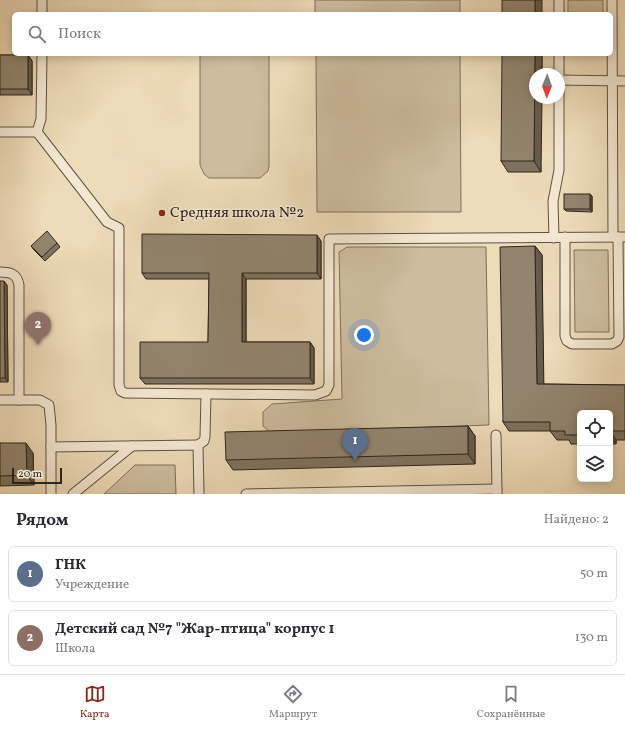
<!DOCTYPE html>
<html lang="ru">
<head>
<meta charset="utf-8">
<style>
  :root { --surface:#fff; --page:#f7f7f7; --text:#2b2b33; --muted:#7c7c81; --line:#e1e1e2; --accent:#8f2418 }
  body { margin:0; font-family:Vollkorn,serif; background:var(--page); color:var(--text) }
  .controls { position:absolute; right:12px; bottom:12px; display:grid; overflow:hidden; border-radius:6px; box-shadow:0 2px 10px #0003 }
  .controls button { width:36px; height:36px; display:grid; place-items:center; padding:0; border:0; border-bottom:1px solid var(--line); background:var(--surface); color:var(--text); font:20px sans-serif }
  .compass { position:absolute; left:529px; top:68px; width:36px; height:36px; border-radius:50%; background:var(--surface); box-shadow:0 2px 10px #0003; rotate:181deg }
  .scale { position:absolute; left:12px; bottom:10px; width:50px; box-sizing:border-box; padding-left:4px; border:2px solid #2e251c; border-top:0; font-size:11px; line-height:14px; white-space:nowrap; color:#2e251c; -webkit-text-stroke:3px #f4e8d2; paint-order:stroke }
  .you { position:absolute; left:364px; top:335px; width:14px; height:14px; margin:-10px; border:3px solid #fff; border-radius:50%; background:#1a73e8; box-shadow:0 0 0 6px #1a73e833 }
  .badge { display:grid; place-items:center; width:26px; height:26px; border-radius:50%; background:var(--accent); color:#fff; font-size:13px; font-weight:700 }
  .pin { position:absolute; translate:-50% -33px; filter:drop-shadow(0 1px 2px #0008) }
  .pin::after { content:''; position:absolute; top:21px; width:14px; height:12px; background:inherit; clip-path:polygon(0 0,100% 0,50% 100%) }
  .list { margin:0; padding:0; list-style:none }
  h2 { display:flex; justify-content:space-between; align-items:center; height:52px; margin:0; padding:0 16px; font-size:17px }
  h2 small { font-size:13px; font-weight:400; color:var(--muted) }
  .list li { display:grid; grid-template-columns:26px 1fr auto; gap:12px; align-items:center; box-sizing:border-box; height:56px; margin:0 8px 8px; padding:0 8px; border:1px solid var(--line); border-radius:6px }
  .list b { display:block; font-size:15px; white-space:nowrap }
  .list p { margin:0; font-size:13px; white-space:nowrap; color:var(--muted) }
  .list em { font-size:13px; font-style:normal; color:var(--muted) }
  .icon { flex:none; width:22px; height:22px; fill:none; stroke:currentColor; stroke-width:2; stroke-linecap:round; stroke-linejoin:round }
  .map { position:relative; flex:none; width:625px; height:494px; overflow:hidden }
  .search { position:absolute; background:var(--surface); box-shadow:0 2px 10px #0003; left:12px; right:12px; top:12px; height:44px; display:flex; align-items:center; gap:10px; box-sizing:border-box; padding:0 14px; border-radius:6px; color:var(--muted); font-size:15px }
  .sheet { height:180px; background:var(--surface) }
  nav { display:flex; justify-content:space-around; align-items:center; box-sizing:border-box; height:56px; border-top:1px solid var(--line); background:var(--surface); font-size:11px; color:var(--muted) }
  nav a { display:grid; justify-items:center; gap:2px }
  nav .on { color:var(--accent) }
  .map>svg:first-child { display:block }
</style>
</head>
<body>
<div class="map">
<svg width="625" height="494" viewBox="0 0 625 494">
  <rect width="100%" height="100%" fill="#eedbb9"/>
  <filter id="stains"><feTurbulence type="fractalNoise" baseFrequency=".005" numOctaves="4"/><feColorMatrix values="0 0 0 0 .2 0 0 0 0 .09 0 0 0 0 .02 0 0 0 .5 -.17"/></filter>
  <radialGradient id="worn" r=".72"><stop offset=".6" stop-color="#630" stop-opacity="0"/><stop offset="1" stop-color="#630" stop-opacity=".3"/></radialGradient>
  <g fill="#cdbc9e" stroke="#7e705d">
    <rect x="315" y="0" width="145" height="14"/>
    <rect x="568" y="0" width="35" height="14"/>
    <polygon points="200,54 269,54 269,166 268,171 260,178 209,178 204,174 200,165"/>
    <polygon points="316,54 460,54 461,212 317,212"/>
    <polygon points="347,247 486,247 489,425 271,433 263,426 263,412 272,404 342,399 339,252"/>
    <polygon points="574,250 608,250 609,332 575,332"/>
    <polygon points="135,465 175,465 176,494 104,494"/>
  </g>
  <g fill="none" stroke-linecap="round" stroke-linejoin="round">
    <g stroke="#5e5243" stroke-width="11">
      <g id="lane">
        <polyline points="612,0 613,237"/>
        <polyline points="42,14 42,0"/>
        <polyline points="559,14 559,0"/>
        <polyline points="559,80 625,81"/>
        <polyline points="0,132 37,132"/>
        <polyline points="37,132 107,222 119,228 119,385 121,391 125,393 315,395 326,391 329,385 329,239 625,237"/>
        <polyline points="37,132 41,119 42,54"/>
        <polyline points="565,237 565,336 567,341 572,344 612,344 617,341 619,337 618,237"/>
        <polyline points="554,238 553,201 559,170 559,54"/>
        <path d="M0 272C11 272 17 274 19 285V400"/>
        <polyline points="0,400 40,400 49,405 51,425 51,494"/>
        <polyline points="496,435 497,494"/>
        <polyline points="198,445 204,441 205,437 206,394"/>
        <polyline points="51,447 198,445 199,494"/>
        <polyline points="73,494 132,446"/>
        <polyline points="246,494 497,489"/>
      </g>
    </g>
    <use href="#lane" stroke="#f4e8d2" stroke-width="9"/>
  </g>
  <g fill="#7e725f" stroke="#2e251c">
    <polygon points="542,54 542,74 535,74 541,172 508,172 501,161"/>
    <polygon points="0,55 28,55 32,61 32,95 0,95"/>
    <polygon points="592,196 592,212 566,211 564,209"/>
    <polygon points="321,241 321,279 246,279 246,342 310,342 314,348 314,384 145,384 140,378 208,342 209,279 146,279 142,273"/>
    <polygon points="57,243 60,247 45,261 34,250 31,246"/>
    <polygon points="535,246 542,255 543,384 625,385 625,440 616,440 616,444 610,444 610,413 580,413 580,444 571,444 569,440 557,440 550,431 509,431 503,422"/>
    <polygon points="0,281 7,285 8,382 0,382"/>
    <polygon points="468,426 475,436 475,464 233,470 226,460"/>
    <polygon points="0,443 33,453 34,485 0,486"/>
  </g>
  <g fill="#665c4d" stroke="#2e251c">
    <rect x="535" y="0" width="7" height="14"/>
    <polygon points="535,54 542,54 542,74 535,74 535,98 542,98 541,172 534,161"/>
    <polygon points="28,55 32,61 32,95 28,89"/>
    <polygon points="590,194 592,196 592,212 590,209"/>
    <polygon points="317,235 321,241 321,279 317,273"/>
    <polygon points="535,246 542,255 544,393 537,384"/>
    <polygon points="242,273 246,279 246,348 242,342"/>
    <polygon points="4,281 7,285 8,382 5,378"/>
    <polygon points="310,342 314,348 314,384 310,378"/>
    <polygon points="468,426 475,436 475,464 468,454"/>
    <polygon points="610,431 616,440 616,444 610,435"/>
    <polygon points="26,443 33,453 34,485 27,475"/>
  </g>
  <g fill="#92846e" stroke="#2e251c">
    <rect x="502" y="0" width="33" height="14"/>
    <polygon points="502,54 535,54 534,161 501,161"/>
    <rect x="0" y="55" width="28" height="34"/>
    <rect x="564" y="194" width="26" height="15"/>
    <polygon points="47,231 57,243 42,257 31,246"/>
    <polygon points="142,234 317,235 317,273 242,273 242,342 310,342 310,378 140,378 140,342 208,342 209,273 142,273"/>
    <polygon points="535,246 537,384 625,385 625,431 610,431 610,413 580,413 580,435 565,435 565,431 550,431 550,422 503,422 500,247"/>
    <polygon points="0,281 4,281 5,378 0,378"/>
    <polygon points="468,426 468,454 226,460 225,432"/>
    <polygon points="0,443 26,443 27,475 0,476"/>
  </g>
  <circle fill="#8f2418" stroke="#f4e8d2" stroke-width="1.5" cx="162" cy="213" r="4"/>
  <g text-anchor="middle" dominant-baseline="central" stroke-width="3" stroke-linejoin="round" paint-order="stroke">
    <g font-size="15" fill="#2e251c" stroke="#f4e8d2" text-anchor="start">
      <text x="170" y="213">Средняя школа №2</text>
    </g>
  </g>
  <rect width="100%" height="100%" filter="url(#stains)"/>
  <rect width="100%" height="100%" fill="url(#worn)"/>
</svg>
<div class="controls">
<button><svg class="icon" aria-label="locate" viewBox="0 0 24 24"><circle cx="12" cy="12" r="6"/><path d="M12 2v4M12 18v4M2 12h4M18 12h4"/></svg></button>
<button><svg class="icon" aria-label="layers" viewBox="0 0 24 24"><path d="M12 4l9 5-9 5-9-5zM3 14l9 5 9-5"/></svg></button>
</div>
<svg class="compass" viewBox="-18 -18 36 36"><path d="M0-13l5 13h-10z" fill="#e53935"/><path d="M0 13l5-13h-10z" fill="#7c7c81"/></svg>
<div class="scale">20 m</div>
<div class="you"></div>
<div class="pin badge" style="left:355px;top:461px;background:#5c6f8a">1</div>
<div class="pin badge" style="left:38px;top:345px;background:#8d6e63">2</div>
<div class="search"><svg class="icon" aria-label="search" viewBox="0 0 24 24"><circle cx="10" cy="10" r="6"/><path d="M15 15l6 6"/></svg>Поиск</div>
</div>
<section class="sheet">
<h2>Рядом<small>Найдено: 2</small></h2>
<ul class="list">
<li><span class="badge" style="background:#5c6f8a">1</span><div><b>ГНК</b><p>Учреждение</p></div><em>50 m</em></li>
<li><span class="badge" style="background:#8d6e63">2</span><div><b>Детский сад №7 &quot;Жар-птица&quot; корпус 1</b><p>Школа</p></div><em>130 m</em></li>
</ul>
</section>
<nav>
<a class="on"><svg class="icon" aria-label="map" viewBox="0 0 24 24"><path d="M3 6l6-2 6 2 6-2v14l-6 2-6-2-6 2zM9 4v14M15 6v14"/></svg>Карта</a>
<a><svg class="icon" aria-label="directions" viewBox="0 0 24 24"><path d="M12 3l9 9-9 9-9-9zM9 14v-3h6M13 9l2 2-2 2"/></svg>Маршрут</a>
<a><svg class="icon" aria-label="saved" viewBox="0 0 24 24"><path d="M7 4h10v16l-5-4-5 4z"/></svg>Сохранённые</a>
</nav>
</body>
</html>
